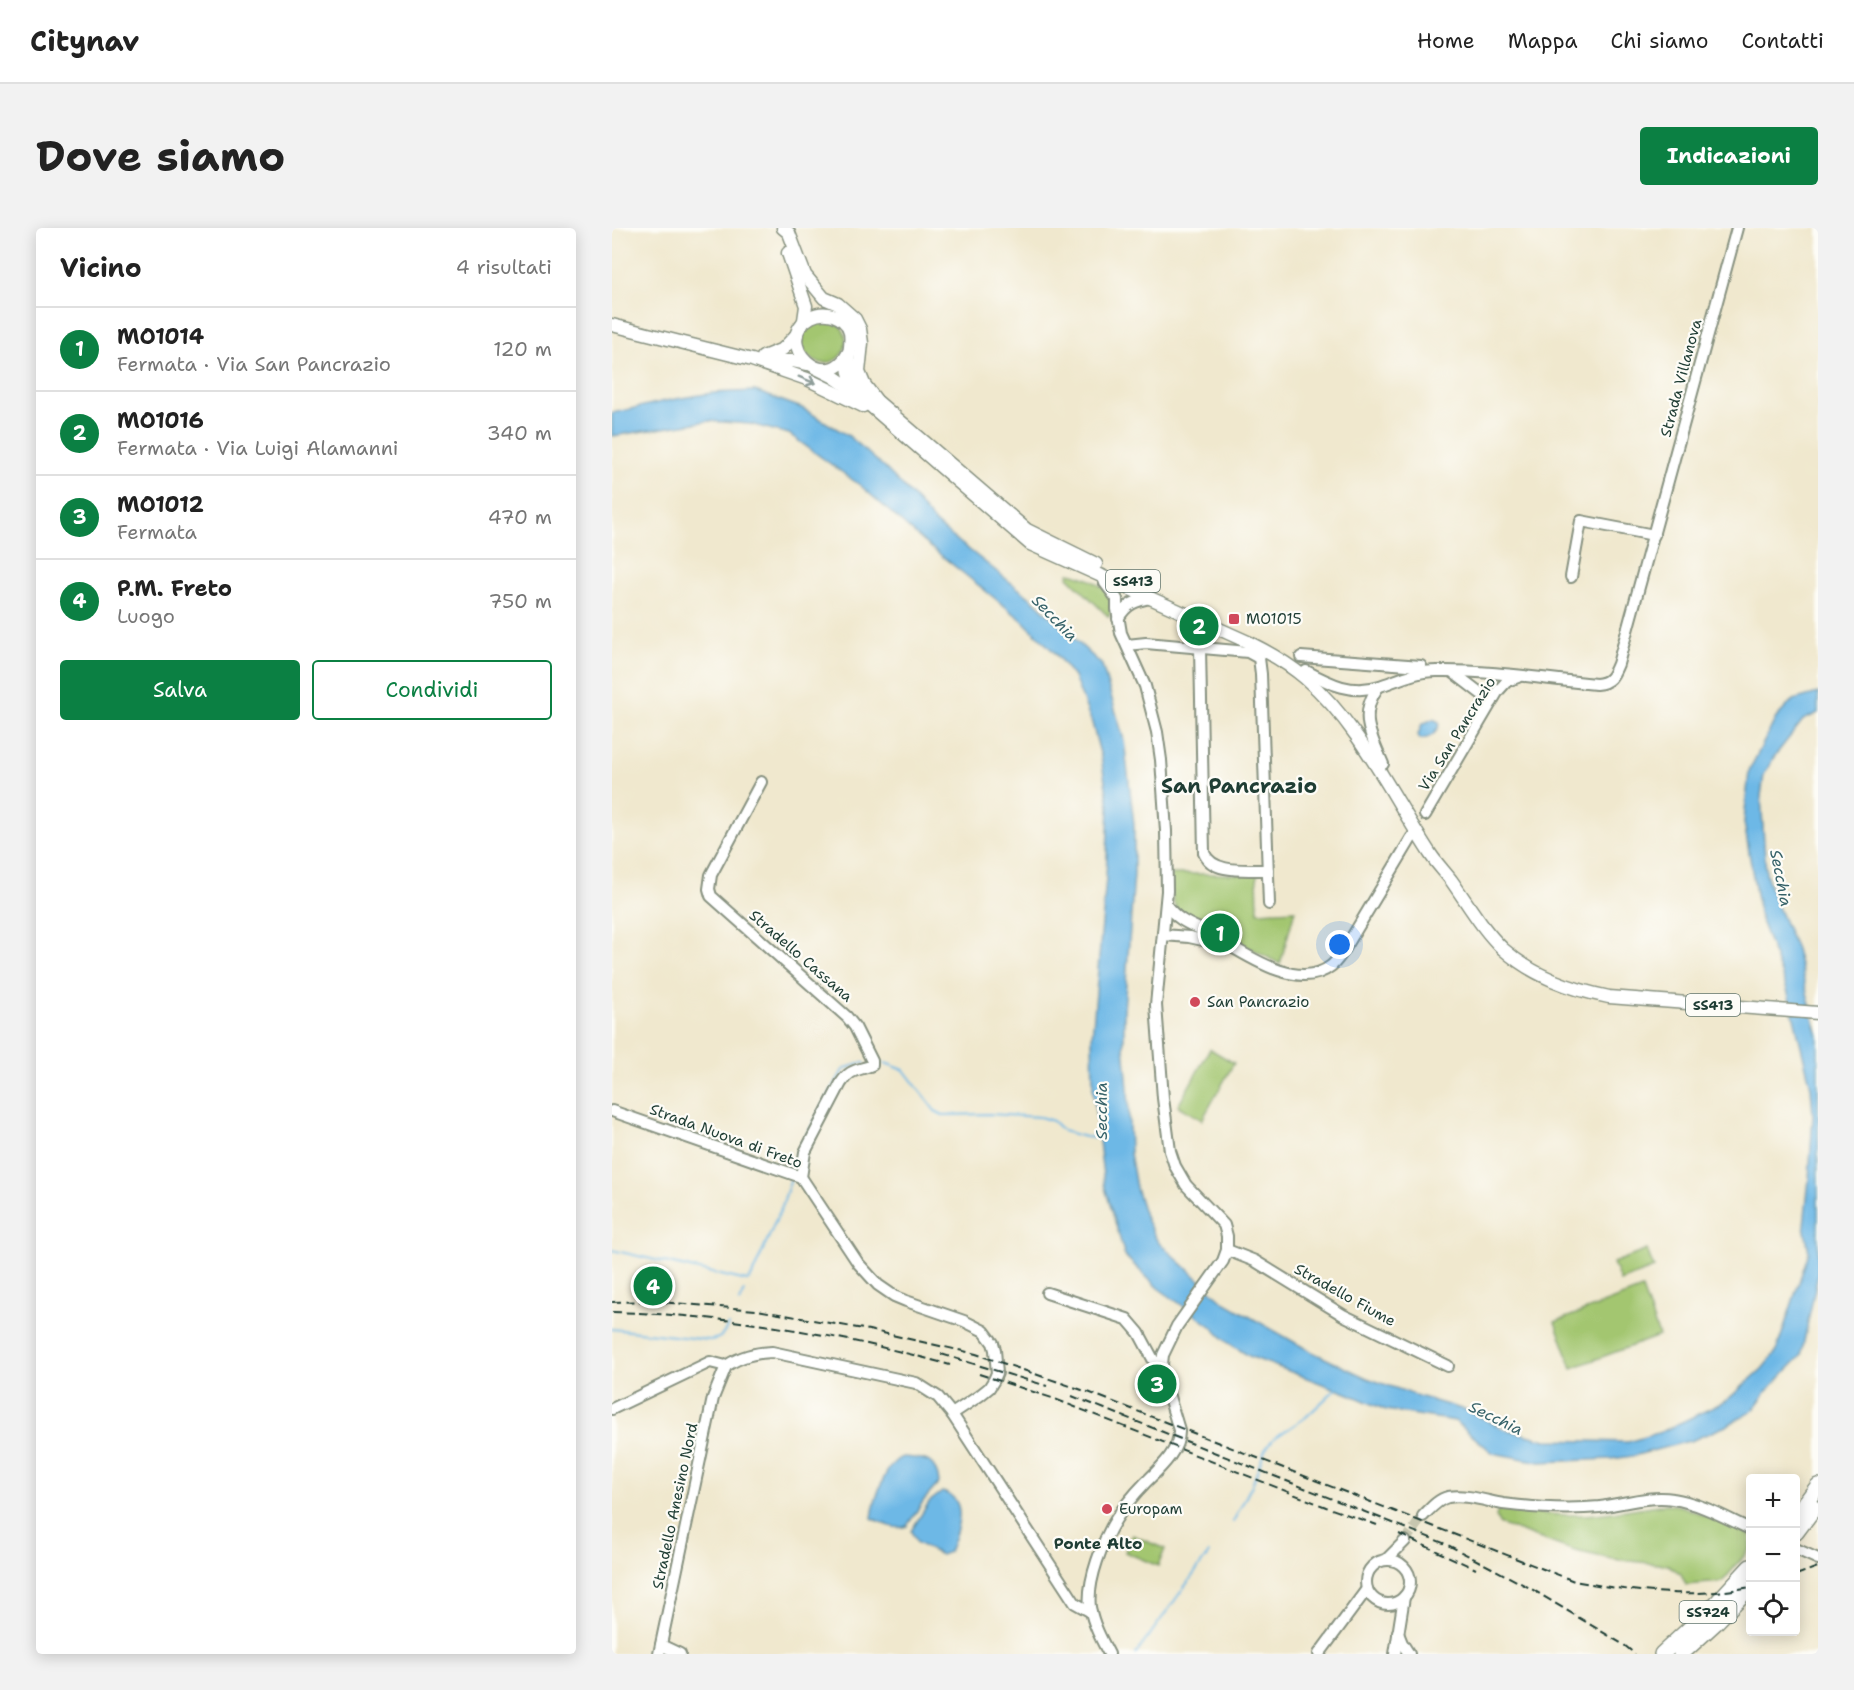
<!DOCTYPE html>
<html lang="it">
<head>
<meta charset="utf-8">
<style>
  :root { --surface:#fff; --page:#f2f2f2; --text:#222; --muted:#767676; --line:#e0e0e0; --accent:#0b8043 }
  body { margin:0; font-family:"Shantell Sans",sans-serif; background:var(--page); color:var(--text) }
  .controls { position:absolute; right:18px; bottom:18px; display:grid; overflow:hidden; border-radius:6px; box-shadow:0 3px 15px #0003 }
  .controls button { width:54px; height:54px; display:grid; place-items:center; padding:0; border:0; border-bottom:2px solid var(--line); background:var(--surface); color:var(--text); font:30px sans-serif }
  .you { position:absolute; left:728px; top:717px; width:21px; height:21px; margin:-15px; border:4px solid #fff; border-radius:50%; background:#1a73e8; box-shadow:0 0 0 9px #1a73e833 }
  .badge { display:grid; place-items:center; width:39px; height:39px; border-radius:50%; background:var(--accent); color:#fff; font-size:20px; font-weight:700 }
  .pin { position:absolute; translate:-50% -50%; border:3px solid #fff; box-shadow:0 2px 6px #0006 }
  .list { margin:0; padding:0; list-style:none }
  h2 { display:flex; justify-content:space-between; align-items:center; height:78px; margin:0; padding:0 24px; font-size:26px }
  h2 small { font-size:20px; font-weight:400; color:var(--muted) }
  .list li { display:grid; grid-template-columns:39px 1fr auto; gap:18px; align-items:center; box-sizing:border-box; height:84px; padding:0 24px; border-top:2px solid var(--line) }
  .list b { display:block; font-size:22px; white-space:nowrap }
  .list p { margin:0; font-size:20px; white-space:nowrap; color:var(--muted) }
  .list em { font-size:20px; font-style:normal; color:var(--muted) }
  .actions { display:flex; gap:12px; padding:18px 24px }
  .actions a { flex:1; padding:14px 0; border:2px solid var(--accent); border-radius:6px; text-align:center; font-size:21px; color:var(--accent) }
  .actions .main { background:var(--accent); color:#fff }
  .icon { flex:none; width:33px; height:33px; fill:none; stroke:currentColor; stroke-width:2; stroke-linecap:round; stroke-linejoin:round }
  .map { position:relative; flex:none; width:1206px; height:1426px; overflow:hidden; border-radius:6px }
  header { display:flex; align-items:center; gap:36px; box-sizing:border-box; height:84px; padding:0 30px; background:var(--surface); border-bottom:2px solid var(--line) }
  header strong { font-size:28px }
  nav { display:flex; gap:33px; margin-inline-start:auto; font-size:21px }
  .intro { display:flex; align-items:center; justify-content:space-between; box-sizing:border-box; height:144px; padding:0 36px }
  h1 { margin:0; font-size:42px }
  .button { padding:15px 27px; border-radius:6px; background:var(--accent); color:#fff; font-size:21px; font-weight:700 }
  main { display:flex; gap:36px; padding:0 36px }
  aside { flex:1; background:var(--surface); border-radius:6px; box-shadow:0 3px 15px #0003 }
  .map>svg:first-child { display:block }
</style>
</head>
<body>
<header>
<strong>Citynav</strong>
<nav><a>Home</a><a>Mappa</a><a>Chi siamo</a><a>Contatti</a></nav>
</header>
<div class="intro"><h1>Dove siamo</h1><a class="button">Indicazioni</a></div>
<main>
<aside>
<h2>Vicino<small>4 risultati</small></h2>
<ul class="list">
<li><span class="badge">1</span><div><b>MO1014</b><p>Fermata · Via San Pancrazio</p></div><em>120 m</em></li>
<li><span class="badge">2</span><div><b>MO1016</b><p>Fermata · Via Luigi Alamanni</p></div><em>340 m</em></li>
<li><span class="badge">3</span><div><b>MO1012</b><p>Fermata</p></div><em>470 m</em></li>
<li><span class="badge">4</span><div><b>P.M. Freto</b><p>Luogo</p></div><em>750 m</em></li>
</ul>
<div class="actions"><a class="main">Salva</a><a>Condividi</a></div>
</aside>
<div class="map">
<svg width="1206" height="1426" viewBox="0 0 1206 1426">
  <rect width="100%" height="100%" fill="#fdfcf7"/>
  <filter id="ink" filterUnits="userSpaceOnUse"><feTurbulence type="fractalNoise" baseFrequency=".0167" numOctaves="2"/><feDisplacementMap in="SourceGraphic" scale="12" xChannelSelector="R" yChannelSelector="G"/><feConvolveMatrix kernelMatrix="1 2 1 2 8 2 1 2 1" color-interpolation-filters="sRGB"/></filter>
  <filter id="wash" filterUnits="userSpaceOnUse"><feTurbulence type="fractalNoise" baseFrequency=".008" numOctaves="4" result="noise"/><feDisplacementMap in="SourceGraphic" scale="24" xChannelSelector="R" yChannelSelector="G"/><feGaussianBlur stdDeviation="1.35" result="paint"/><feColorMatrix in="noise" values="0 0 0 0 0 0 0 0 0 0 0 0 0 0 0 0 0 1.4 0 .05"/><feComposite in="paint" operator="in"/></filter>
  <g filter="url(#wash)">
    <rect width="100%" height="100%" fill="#f0e8ce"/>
    <g fill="#a3c670" stroke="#618252" stroke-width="1.5">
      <circle cx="212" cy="113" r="22"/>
      <path d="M457 345C469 347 489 355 496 365 501 372 499 381 497 389L456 349Z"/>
      <path d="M559 646H645L646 684 683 682 668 736 627 714 570 687C558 676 559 661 559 646Z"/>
      <polygon points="598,821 622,835 590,892 566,878"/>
      <polygon points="1035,1022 1042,1040 1008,1053 1001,1035"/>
      <polygon points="1030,1061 1047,1108 960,1140 943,1094"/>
      <path d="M1055 1276 1069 1278 1138 1306V1321L1110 1354 1074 1357 1069 1346 1056 1337 1000 1331 963 1323 887 1296 884 1288 887 1281C914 1284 943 1288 971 1287 1000 1286 1027 1279 1055 1276Z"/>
      <polygon points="520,1307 553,1321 546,1338 513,1324"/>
    </g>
    <g fill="#6db8e6" stroke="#467a8d" stroke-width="1.5">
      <polygon points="143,163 190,180 237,208 273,240 304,272 323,295 421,372 490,437 512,512 522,596 522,646 512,782 512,819 516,860 518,925 524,960 534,991 546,1014 612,1074 698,1123 755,1150 806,1168 856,1183 892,1201 934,1212 1016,1214 1049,1204 1114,1173 1150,1141 1164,1124 1197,1024 1192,997 1197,951 1201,887 1199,859 1175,761 1148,690 1132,594 1137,543 1164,490 1181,472 1206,465 1206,485 1191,492 1162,529 1152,547 1149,568 1154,645 1160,665 1184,721 1206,808 1206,1046 1189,1128 1155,1163 1140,1183 1114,1198 1081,1212 1021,1228 999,1231 928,1234 881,1225 843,1193 774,1182 737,1166 637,1128 615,1114 599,1098 546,1060 513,1028 492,956 481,862 480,810 494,650 497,578 489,529 480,495 462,449 443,425 410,392 311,313 249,258 177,206 138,196 96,193 0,208 0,185 58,172 100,165"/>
      <path d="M821 491 827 494C827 504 818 511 808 511L806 507 810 496Z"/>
      <path d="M291 1229C312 1231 324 1229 327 1255L312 1272 295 1298C283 1303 271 1295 260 1290 262 1273 274 1233 291 1229Z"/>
      <path d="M330 1264C359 1271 344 1306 337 1324L329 1327 305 1315 299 1303 317 1274Z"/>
    </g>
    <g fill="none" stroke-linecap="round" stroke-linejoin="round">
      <g stroke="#6db8e6" stroke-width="2">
        <polyline points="265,834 276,836 292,842 323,883 331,887 377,886 428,889 441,893 451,903 473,909 489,910"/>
        <polyline points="180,941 184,926 231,842 247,835 253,835"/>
        <polyline points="0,1022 135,1053 139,1050 170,978 179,950"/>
        <polyline points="127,1074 132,1063"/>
        <path d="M0 1101 97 1112C109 1111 111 1108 116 1097"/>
        <polyline points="621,1294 640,1257 653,1222 661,1211 694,1189 726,1159"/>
        <polyline points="524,1426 597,1325"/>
      </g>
    </g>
  </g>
  <g filter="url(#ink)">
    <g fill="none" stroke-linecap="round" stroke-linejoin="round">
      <polyline stroke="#c6c6af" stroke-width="10" stroke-dasharray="10 5" stroke-linecap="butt" points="793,1313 811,1288"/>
      <g stroke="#889281" stroke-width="14">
        <g id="minor">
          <path d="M490 347 493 355 505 371V381L509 405 533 458 545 504 549 532 554 603 555 663 544 777 551 870 558 923 563 938 574 957 612 997 615 1008V1022L611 1033 565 1098 551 1127 550 1136 552 1152 567 1202C568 1223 547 1241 533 1255 509 1280 496 1300 485 1333 480 1348 476 1363 478 1379 481 1396 489 1411 497 1426"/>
          <polyline points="959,349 969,293 1042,307"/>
          <path d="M506 391C514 376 524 372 540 370"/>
          <polyline points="515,417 534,415 636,424 647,430 649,446 657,676"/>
          <path d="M588 420 592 625C601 647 637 641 656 642"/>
          <polyline points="689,429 809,438"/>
          <path d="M694 443C718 456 740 467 768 458 786 452 804 443 825 443 876 442 933 451 984 456 998 455 1001 448 1006 436L1125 0"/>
          <polyline points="842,445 880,474"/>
          <path d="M766 459C746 487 759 508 771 536"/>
          <path d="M149 554 99 647 97 661 99 668 235 789 243 799 260 833V837C246 843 239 840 229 855L193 924 189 949"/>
          <polyline points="813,587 886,463 895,453 906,449"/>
          <path d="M554 677C568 695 581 697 600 707 630 724 685 765 719 738 724 734 727 729 731 724L800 609"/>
          <polyline points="551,707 577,709 609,716"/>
          <polyline points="0,883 189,949 246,1035 266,1057 282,1068 294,1073 352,1093 372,1103 381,1115 383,1122 385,1145 382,1152 377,1160 367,1168 340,1186"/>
          <polyline points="615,1022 643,1033 731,1087 836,1138"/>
          <polyline points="435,1065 515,1091 527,1105 542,1133 550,1136"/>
          <path d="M0 1181 98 1134 114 1138C129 1128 142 1125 160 1124L304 1155 326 1169 340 1186 463 1375 479 1384"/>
          <path d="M811 1288C818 1281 826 1271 836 1269 854 1266 874 1273 891 1276 923 1280 956 1282 988 1279 1011 1276 1038 1267 1061 1271 1088 1275 1114 1290 1138 1301"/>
          <polyline points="1184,1321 1206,1331"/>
          <polyline points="774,1332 793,1313"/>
          <circle cx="776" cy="1354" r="22"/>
          <polyline points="786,1405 790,1415 797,1426"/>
          <polyline points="49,1417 68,1426"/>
          <polyline points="47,1426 101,1170 114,1138"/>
          <polyline points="707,1426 755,1361"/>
          <polyline points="783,1426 792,1369"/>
        </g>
      </g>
      <g stroke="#889281" stroke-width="15">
        <g id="major">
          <polyline points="171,0 177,5 193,47 212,70 226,76 243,91 248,101 250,115 247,144 252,156 264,172"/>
          <polyline points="176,25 194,78 192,92 190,97"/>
          <polyline points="0,97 140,132 195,151 251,178"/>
          <path d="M239 119C218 174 156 113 199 89 206 85 214 85 221 87 253 99 230 127 238 148 240 154 245 157 250 161"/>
          <polyline points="151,129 171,121 185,106"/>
          <polyline points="153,133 181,133 196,136"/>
          <path d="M204 140 222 149 238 160 418 316 636 414C656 424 676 435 693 450 748 497 780 568 819 627 825 636 833 644 839 652 856 676 870 701 891 721 921 748 958 761 997 769L1206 785"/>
          <polyline points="266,174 415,302 484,336"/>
        </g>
      </g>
      <g stroke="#889281" stroke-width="18">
        <g id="highway">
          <polyline points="1184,1288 1206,1258"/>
          <polyline points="1184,1304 1202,1280"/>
          <polyline points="1050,1426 1101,1379 1138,1339"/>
          <polyline points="1069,1426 1103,1395 1138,1359"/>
        </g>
      </g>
      <use href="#minor" stroke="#fff" stroke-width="10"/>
      <use href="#major" stroke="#fff" stroke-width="12"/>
      <use href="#highway" stroke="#fff" stroke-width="15"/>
      <g stroke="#1f3d34" stroke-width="2" stroke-dasharray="9 4.5" stroke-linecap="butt">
        <path d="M0 1074 37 1073 145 1082 257 1102 364 1126 476 1164 962 1353C1021 1364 1080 1371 1138 1359"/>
        <path d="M0 1084C114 1087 229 1106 338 1137"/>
        <polyline points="329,1126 435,1158"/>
        <polyline points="367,1146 443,1171 714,1279 765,1297"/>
        <polyline points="460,1168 834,1316 918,1360 1012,1417 1023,1426"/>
        <polyline points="787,1306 864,1341"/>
        <polyline points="1184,1347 1206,1339"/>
      </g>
    </g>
    <defs><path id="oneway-shaft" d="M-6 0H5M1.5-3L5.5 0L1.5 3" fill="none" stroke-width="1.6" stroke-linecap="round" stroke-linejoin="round" transform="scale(1.5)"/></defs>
    <use stroke="#8f9e9a" href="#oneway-shaft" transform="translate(195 152) rotate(22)"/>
  </g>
  <g fill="#d1495b" stroke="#fdfcf7" stroke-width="2">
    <rect x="616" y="385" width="12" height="12" rx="3"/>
    <circle cx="583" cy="774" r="6"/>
    <circle cx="495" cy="1281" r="6"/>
  </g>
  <g text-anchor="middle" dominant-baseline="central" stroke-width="4.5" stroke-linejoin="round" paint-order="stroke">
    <g fill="#fdfcf7" stroke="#62766e" stroke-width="1.5">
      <rect x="494" y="342" width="54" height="22" rx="4.5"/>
      <rect x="1074" y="766" width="54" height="22" rx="4.5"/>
      <rect x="1067.5" y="1373" width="57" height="22" rx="4.5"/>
    </g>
    <g font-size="14" font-weight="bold" fill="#1f3d34">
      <text x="521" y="353">SS413</text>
      <text x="1101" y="777">SS413</text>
      <text x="1096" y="1384">SS724</text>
    </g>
    <g font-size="15" fill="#1f3d34" stroke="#fdfcf7">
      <text transform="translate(1069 150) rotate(-75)">Strada Villanova</text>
      <text transform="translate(845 506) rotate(-58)">Via San Pancrazio</text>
      <text transform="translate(189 728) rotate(41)">Stradello Cassana</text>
      <text transform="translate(114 908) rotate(20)">Strada Nuova di Freto</text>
      <text transform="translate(733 1067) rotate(29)">Stradello Fiume</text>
      <text transform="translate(63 1278) rotate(-78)">Stradello Anesino Nord</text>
    </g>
    <g font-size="15" fill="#1f3d34" stroke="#fdfcf7" text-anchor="start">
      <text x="634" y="391">MO1015</text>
      <text x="595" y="774">San Pancrazio</text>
      <text x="507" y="1281">Europam</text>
    </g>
    <g font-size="16" font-style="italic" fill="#366269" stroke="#fdfcf7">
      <text transform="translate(443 390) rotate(46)">Secchia</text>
      <text transform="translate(1169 650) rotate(79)">Secchia</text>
      <text transform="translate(489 883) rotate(-90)">Secchia</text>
      <text transform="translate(884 1190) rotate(26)">Secchia</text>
    </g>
    <g font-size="16" font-weight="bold" fill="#1f3d34" stroke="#fdfcf7">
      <text x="486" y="1315">Ponte Alto</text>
    </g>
    <g font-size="21" font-weight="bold" fill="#1f3d34" stroke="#fdfcf7">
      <text x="627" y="558">San Pancrazio</text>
    </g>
  </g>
</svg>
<div class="controls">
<button>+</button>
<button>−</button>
<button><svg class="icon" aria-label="locate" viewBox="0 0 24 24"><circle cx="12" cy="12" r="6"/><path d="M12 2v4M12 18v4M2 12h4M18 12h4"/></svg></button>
</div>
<div class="you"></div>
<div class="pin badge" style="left:608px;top:705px">1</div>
<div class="pin badge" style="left:587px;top:398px">2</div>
<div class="pin badge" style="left:545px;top:1156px">3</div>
<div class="pin badge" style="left:41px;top:1058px">4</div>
</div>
</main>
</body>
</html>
